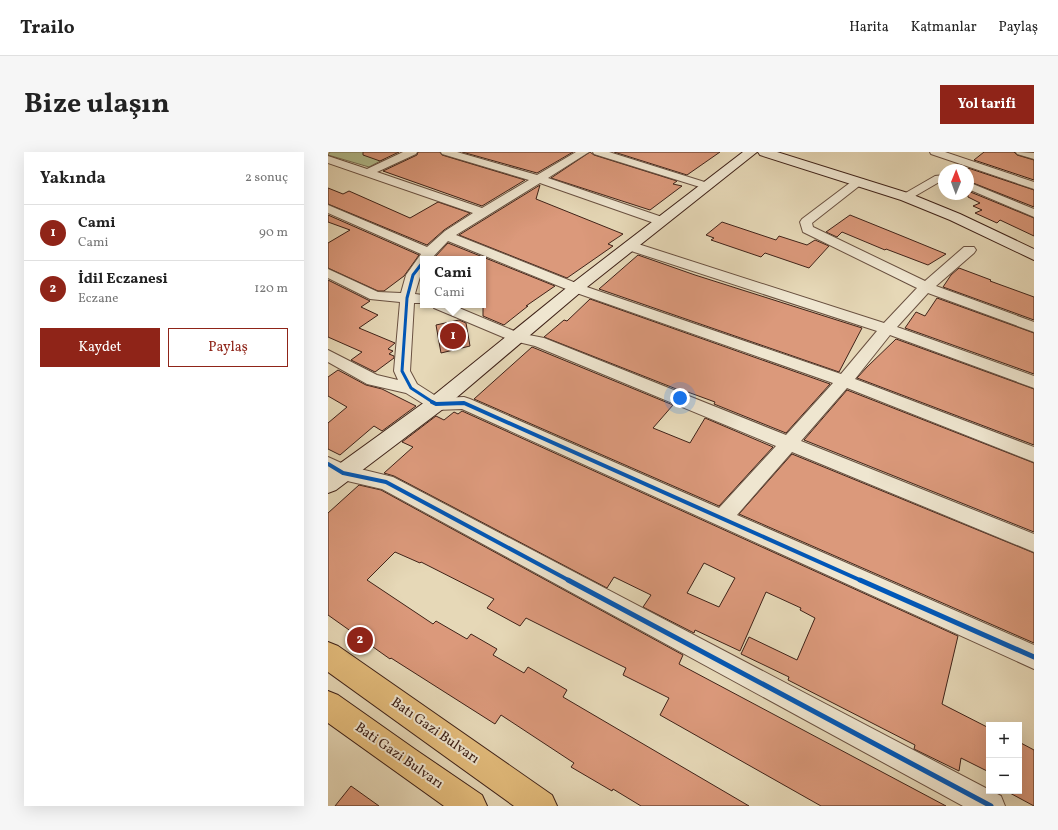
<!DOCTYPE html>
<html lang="tr">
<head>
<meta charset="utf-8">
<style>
  :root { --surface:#fff; --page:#f6f6f6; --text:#222; --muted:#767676; --line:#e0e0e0; --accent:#8f2418 }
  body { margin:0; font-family:Vollkorn,serif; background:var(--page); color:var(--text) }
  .controls { position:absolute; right:12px; bottom:12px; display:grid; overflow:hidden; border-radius:0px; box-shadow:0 4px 16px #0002 }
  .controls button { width:36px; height:36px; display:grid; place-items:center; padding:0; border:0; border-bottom:1px solid var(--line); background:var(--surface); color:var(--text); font:20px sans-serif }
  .compass { position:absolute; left:610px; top:12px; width:36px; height:36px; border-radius:50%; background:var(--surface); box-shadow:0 4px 16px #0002; rotate:1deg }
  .you { position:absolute; left:352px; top:246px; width:14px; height:14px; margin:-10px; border:3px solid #fff; border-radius:50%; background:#1a73e8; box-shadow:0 0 0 6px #1a73e833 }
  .badge { display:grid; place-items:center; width:26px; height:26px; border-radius:50%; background:var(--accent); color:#fff; font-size:13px; font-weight:700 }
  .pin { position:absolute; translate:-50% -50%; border:2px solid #fff; box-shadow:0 1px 4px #0006 }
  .popup { position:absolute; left:92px; top:104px; width:66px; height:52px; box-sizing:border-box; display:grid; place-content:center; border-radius:0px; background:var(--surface); filter:drop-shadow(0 1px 3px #0005); font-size:13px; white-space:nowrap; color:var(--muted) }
  .popup b { font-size:15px; color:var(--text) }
  .popup::after { content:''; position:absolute; left:50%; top:100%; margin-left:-8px; border:8px solid transparent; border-top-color:var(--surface) }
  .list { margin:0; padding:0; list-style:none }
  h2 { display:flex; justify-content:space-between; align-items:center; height:52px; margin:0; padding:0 16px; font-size:17px }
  h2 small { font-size:13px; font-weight:400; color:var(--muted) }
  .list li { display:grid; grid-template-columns:26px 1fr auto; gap:12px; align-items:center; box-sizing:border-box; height:56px; padding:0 16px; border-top:1px solid var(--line) }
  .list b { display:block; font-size:15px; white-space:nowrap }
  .list p { margin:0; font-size:13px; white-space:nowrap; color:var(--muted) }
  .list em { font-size:13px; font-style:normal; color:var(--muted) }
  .actions { display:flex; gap:8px; padding:12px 16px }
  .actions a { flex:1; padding:9px 0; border:1px solid var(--accent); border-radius:0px; text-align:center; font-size:14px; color:var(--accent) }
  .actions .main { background:var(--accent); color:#fff }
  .map { position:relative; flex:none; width:706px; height:654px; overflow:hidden; border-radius:0px }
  header { display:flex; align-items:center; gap:24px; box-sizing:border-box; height:56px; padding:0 20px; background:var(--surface); border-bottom:1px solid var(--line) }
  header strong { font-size:19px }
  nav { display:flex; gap:22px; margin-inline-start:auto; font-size:14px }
  .intro { display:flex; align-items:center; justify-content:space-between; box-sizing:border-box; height:96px; padding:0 24px }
  h1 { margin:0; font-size:28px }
  .button { padding:10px 18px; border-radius:0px; background:var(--accent); color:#fff; font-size:14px; font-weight:700 }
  main { display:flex; gap:24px; padding:0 24px }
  aside { flex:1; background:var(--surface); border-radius:0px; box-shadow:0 4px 16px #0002 }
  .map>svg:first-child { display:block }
</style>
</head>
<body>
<header>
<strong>Trailo</strong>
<nav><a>Harita</a><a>Katmanlar</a><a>Paylaş</a></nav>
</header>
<div class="intro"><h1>Bize ulaşın</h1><a class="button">Yol tarifi</a></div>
<main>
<aside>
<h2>Yakında<small>2 sonuç</small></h2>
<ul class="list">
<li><span class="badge">1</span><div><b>Cami</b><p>Cami</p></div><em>90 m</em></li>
<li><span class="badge">2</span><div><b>İdil Eczanesi</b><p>Eczane</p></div><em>120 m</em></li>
</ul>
<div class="actions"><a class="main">Kaydet</a><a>Paylaş</a></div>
</aside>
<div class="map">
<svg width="706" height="654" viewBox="0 0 706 654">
  <rect width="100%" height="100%" fill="#e6d8b7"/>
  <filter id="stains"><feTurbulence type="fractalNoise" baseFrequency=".005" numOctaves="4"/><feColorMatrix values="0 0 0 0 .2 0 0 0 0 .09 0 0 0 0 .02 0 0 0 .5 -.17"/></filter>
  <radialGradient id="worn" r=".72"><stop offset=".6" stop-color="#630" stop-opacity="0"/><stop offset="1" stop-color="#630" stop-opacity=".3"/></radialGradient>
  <polygon fill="#b3bf8f" stroke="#797054" points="2,0 39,0 58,6 41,15 0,3"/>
  <g fill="#db997b" stroke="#3f2218" fill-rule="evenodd">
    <polygon points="35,0 71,0 52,9 35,3"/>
    <polygon points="90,0 112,0 114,3 197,28 154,54 55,19 89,3"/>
    <polygon points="134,0 245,0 209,21"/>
    <polygon points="262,0 266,3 349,29 345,32 354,34 322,58 223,26"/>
    <polygon points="286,0 392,0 359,23"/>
    <polygon points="656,0 686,0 689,3 706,8 706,28 646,8"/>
    <polygon points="640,16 706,38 706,55 640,29"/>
    <polygon points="212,33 208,47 295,82 280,92 285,94 239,126 131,83"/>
    <polygon points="0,36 15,42 21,39 82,66 110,50 142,61 116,78 99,93 0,52"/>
    <polygon points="640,39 706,66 706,84 672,68 669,71 647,61 654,58 645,54 652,51 640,45"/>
    <polygon points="0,63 91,103 76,124 56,139 50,139 0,116 0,91 22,78 0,70"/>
    <polygon points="522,63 574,84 618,102 600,113 558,97 557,98 514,80 509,85 498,80"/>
    <polygon points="394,70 448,88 451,84 479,93 487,88 501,94 481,116 437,101 433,105 383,88 386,86 378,83"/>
    <polygon points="120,91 227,134 198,154 200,154 176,173 155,164 155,107 105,107"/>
    <polygon points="310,103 367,123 534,176 511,220 271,137"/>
    <polygon points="631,116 663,128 662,129 706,145 706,168 615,135 623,123"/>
    <polygon points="0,128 42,149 33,155 50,163 31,176 67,191 60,197 65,199 61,202 66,204 66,206 47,220 23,208 34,200 0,185"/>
    <polygon points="609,146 706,181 706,222 577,176 588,160 597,164"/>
    <polygon points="262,147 502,232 458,281 386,252 387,250 357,239 356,240 216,185 236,168 239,169"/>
    <polygon points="131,168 138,171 142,194 113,201 108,173"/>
    <polygon points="568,187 706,237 706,293 529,226 539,215"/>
    <polygon points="204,195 345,253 325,276 362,291 377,266 445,295 391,354 146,247"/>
    <polygon points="10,218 38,233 54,237 88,254 54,279 46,274 12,303 0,297 0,271 19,255 0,244 0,225"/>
    <polygon points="519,238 706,311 706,380 476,288"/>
    <path d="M134 259 630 484 614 552 661 576V620L633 606 631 619 586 597 587 593 460 528 461 525 413 502 421 485 469 508 487 466 472 458 473 456 438 440 412 499 367 478 366 481 315 455 323 443 286 425 279 436 66 324 56 321 85 295 74 290 108 264 116 268 126 260 130 262ZM376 411 407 426 391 455 359 441Z"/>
    <polygon points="464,302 706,401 706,491 411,362"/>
    <polygon points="31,333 53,338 355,503 351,512 618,654 493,654 332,563 341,546 295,523 298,516 198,466 192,474 159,456 166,447 93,410 92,411 67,400 39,428 105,472 108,469 139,487 143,482 169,497 165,503 196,521 200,515 239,538 235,545 421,654 313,654 285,637 284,639 243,615 246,611 173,563 167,572 63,506 62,507 0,463 0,361"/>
    <polygon points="691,590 706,598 706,654 680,640 691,639"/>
    <polygon points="23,634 51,654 7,654"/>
  </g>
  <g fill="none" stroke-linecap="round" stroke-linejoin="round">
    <g stroke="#695040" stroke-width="2">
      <g id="street">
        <path d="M75 0H89L88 2 49 20 154 56 201 28 114 2 113 0H129L209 23 248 0H261L220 26 337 66 339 69 337 72H329L212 31 128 83 253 133 513 222 549 179 297 97 296 94 297 91H307L556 171 589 136 475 80 472 70 474 67 527 27H535L537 29 535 31 484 71 485 75 597 129 636 95H646L648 98 646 101 608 134 706 170V180L600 141 569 175 706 224V236L562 183 527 227 706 295V310L519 236 473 289 706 382V400L464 300 409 363 706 493V517L134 257 108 258 102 256 78 241 39 232 0 210V198L49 223 70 228 66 219 72 150 42 147 0 126V117L50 140 73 141 78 123 93 102 0 61V53L99 95 117 79 145 61 0 11V4L39 17ZM120 89 243 139 505 231 458 283 216 186 191 181 124 153H104L106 156 182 188 207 194 448 294 391 356 142 247 136 245 111 246 89 232 82 219 86 151H95V143L87 142C90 130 95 119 95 107H103Z"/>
        <polygon points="265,0 281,0 383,32 385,34 383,36 375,36 266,2"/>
        <polygon points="602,0 617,0 706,30 706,37 603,2"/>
        <polygon points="688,0 706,1 706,7 689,2"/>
        <polygon points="616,23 616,29 613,29 582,47 574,47 572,45 574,43 607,24"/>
        <polygon points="640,30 706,57 706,65 640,37"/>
        <polygon points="0,305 20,314 65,325 673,644 677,654 635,654 54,337 15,328 0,321"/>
      </g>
    </g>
    <g stroke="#3f2218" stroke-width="2">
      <g id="secondary">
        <polygon points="415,0 429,0 254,139 115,257 8,338 0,341 0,320 101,247 242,133"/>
        <polygon points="430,0 449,0 583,42 632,62 706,97 706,108 622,68 573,48 432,3"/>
      </g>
    </g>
    <g stroke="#3f2218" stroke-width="2">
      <g id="primary">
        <polygon points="0,490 10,494 224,643 229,654 186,654 0,520"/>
        <polygon points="0,539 10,543 88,598 154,643 159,654 116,654 0,571"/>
      </g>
    </g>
    <use href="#street" fill="#efe6d0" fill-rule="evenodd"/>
    <use href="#secondary" fill="#efe6d0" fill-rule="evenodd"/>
    <use href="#primary" fill="#e3bc7c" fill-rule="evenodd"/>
    <g stroke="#efe6d0" stroke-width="4">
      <polyline id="cycleway-far3" points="94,111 95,109"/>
    </g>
    <g stroke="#efe6d0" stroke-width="5">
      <polyline id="cycleway-far2" points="95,110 85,123 79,146 74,219 83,236 106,251"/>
    </g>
    <g stroke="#efe6d0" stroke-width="6">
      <g id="cycleway-far1">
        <polyline points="104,250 108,252 136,251 534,429"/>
        <polyline points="0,312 15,321 58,330 242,429"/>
      </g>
    </g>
    <g stroke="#efe6d0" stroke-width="8">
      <g id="cycleway">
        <polyline points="240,428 663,654"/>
        <polyline points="532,428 706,505"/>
      </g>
    </g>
    <use href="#cycleway-far3" stroke="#0057b8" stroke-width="2.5"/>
    <use href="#cycleway-far2" stroke="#0057b8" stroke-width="3"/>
    <use href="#cycleway-far1" stroke="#0057b8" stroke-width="4"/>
    <use href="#cycleway" stroke="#0057b8" stroke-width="5"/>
  </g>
  <g text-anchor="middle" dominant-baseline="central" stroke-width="4" stroke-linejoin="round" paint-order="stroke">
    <g font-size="14" fill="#3f2218" stroke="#efe6d0">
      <text transform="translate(107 579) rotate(35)">Batı Gazi Bulvarı</text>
      <text transform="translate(71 604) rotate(35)">Bati Gazi Bulvarı</text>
    </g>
  </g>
  <rect width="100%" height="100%" filter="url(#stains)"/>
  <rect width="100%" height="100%" fill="url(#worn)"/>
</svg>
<div class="controls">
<button>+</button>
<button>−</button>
</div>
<svg class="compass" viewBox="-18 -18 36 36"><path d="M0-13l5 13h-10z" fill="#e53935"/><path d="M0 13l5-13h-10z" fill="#767676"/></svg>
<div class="you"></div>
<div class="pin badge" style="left:125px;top:184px">1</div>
<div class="popup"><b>Cami</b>Cami</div>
<div class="pin badge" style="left:32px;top:488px">2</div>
</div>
</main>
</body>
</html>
